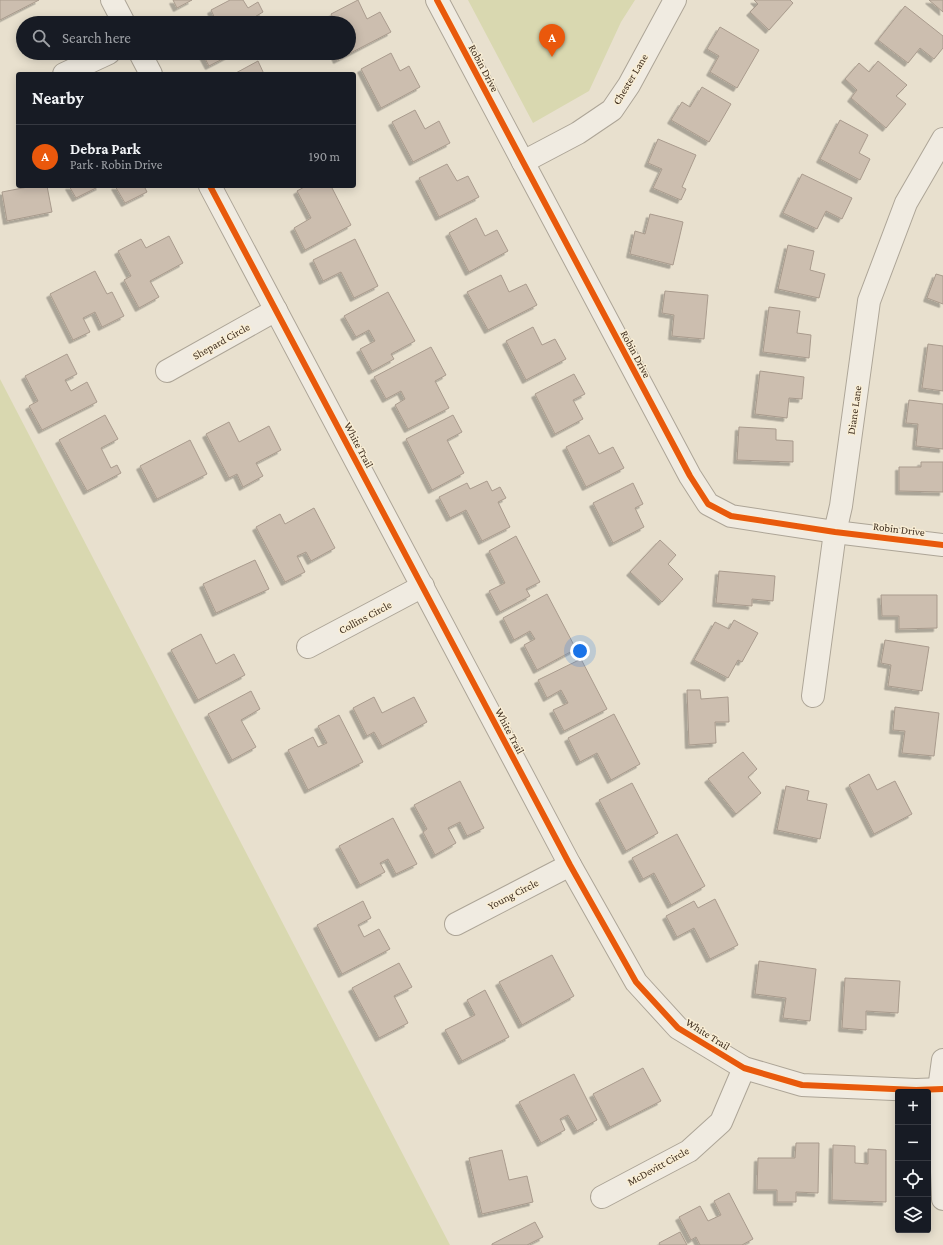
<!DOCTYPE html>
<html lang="en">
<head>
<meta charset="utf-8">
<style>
  :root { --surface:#171b24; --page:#20242c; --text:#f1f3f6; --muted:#9ea1a6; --line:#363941; --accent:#ea580c }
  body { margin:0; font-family:"Crimson Pro",serif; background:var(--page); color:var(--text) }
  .controls { position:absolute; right:12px; bottom:12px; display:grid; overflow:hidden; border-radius:4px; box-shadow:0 2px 10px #0003 }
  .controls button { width:36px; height:36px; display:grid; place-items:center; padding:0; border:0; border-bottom:1px solid var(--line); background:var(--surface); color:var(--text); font:20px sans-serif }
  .you { position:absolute; left:580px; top:651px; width:14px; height:14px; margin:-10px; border:3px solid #fff; border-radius:50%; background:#1a73e8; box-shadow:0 0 0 6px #1a73e833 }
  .badge { display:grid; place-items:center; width:26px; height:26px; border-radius:50%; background:var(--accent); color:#fff; font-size:13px; font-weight:700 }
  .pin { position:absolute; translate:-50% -33px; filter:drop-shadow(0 1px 2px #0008) }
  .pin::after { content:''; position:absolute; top:21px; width:14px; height:12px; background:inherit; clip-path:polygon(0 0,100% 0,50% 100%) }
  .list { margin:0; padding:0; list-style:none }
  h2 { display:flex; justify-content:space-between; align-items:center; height:52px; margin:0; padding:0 16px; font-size:17px }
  h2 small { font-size:13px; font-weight:400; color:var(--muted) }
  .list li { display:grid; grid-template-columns:26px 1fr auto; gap:12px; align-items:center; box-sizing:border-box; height:64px; padding:0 16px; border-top:1px solid var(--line) }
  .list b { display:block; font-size:15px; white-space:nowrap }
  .list p { margin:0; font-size:13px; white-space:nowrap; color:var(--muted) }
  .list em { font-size:13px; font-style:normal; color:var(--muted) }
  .icon { flex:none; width:22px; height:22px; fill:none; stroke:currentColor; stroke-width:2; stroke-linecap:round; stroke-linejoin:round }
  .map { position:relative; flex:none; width:943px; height:1245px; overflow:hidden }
  .search { position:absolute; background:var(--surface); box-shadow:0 2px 10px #0003; left:16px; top:16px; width:340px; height:44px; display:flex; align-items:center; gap:10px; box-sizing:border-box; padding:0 14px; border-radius:22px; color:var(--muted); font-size:15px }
  .panel { position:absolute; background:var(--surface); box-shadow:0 2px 10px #0003; left:16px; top:72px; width:340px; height:116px; border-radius:4px }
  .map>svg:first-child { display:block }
</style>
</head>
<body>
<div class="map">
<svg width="943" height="1245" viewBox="0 0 943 1245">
  <defs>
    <filter id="shadow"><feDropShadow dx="-3.5" dy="3.5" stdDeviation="0" flood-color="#0004"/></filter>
  </defs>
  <rect width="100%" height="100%" fill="#e8e0ce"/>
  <g fill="#d9d8b0">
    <polygon points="468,0 635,0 621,22 589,91 533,123"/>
    <polygon points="0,379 450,1245 0,1245"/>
  </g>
  <g fill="#ccbeaf" stroke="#a99b8d" filter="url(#shadow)">
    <polygon points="0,0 39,0 0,20"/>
    <polygon points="173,0 192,0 177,8"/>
    <polygon points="230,0 243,0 248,8 258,2 263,12 253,18 256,23 217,23 211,10"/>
    <polygon points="358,0 367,19 380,12 391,32 337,60 334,53 349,53 349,23 336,23 331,14"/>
    <polygon points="754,0 790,0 793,3 769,30 750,12 758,4"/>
    <polygon points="929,0 943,0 943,12"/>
    <polygon points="905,6 943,36 943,48 934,59 920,48 908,63 878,40"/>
    <polygon points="720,27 759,50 737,88 710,72 719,56 707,49"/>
    <polygon points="202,53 234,53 209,66"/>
    <polygon points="391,53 400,71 409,66 420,87 381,108 361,69"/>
    <polygon points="258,61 264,74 234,74"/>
    <polygon points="878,61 907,85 896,96 906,104 886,128 851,98 857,90 845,79 859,63 869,72"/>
    <polygon points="702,87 731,104 709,142 671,120 682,102 690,107"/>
    <polygon points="415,110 425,129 439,121 450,143 413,162 392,122"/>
    <polygon points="840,120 868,135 859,153 870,159 860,180 820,159"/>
    <polygon points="658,139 696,155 682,187 686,189 681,200 653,188 662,169 648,163"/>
    <polygon points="447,164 457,181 468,176 479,197 439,217 419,178"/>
    <polygon points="802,174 852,198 842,219 826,211 817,229 783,213"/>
    <polygon points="33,186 47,186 52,212 7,221 2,192"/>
    <polygon points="69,186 100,186 76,198"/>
    <polygon points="115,186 144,186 147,192 125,203"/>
    <polygon points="306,186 331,186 351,225 305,250 294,228 311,218 297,191"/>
    <polygon points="650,214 683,222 673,265 630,254 635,231 645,234"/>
    <polygon points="476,218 485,236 497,230 508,251 469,272 449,233"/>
    <polygon points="169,236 183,263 150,281 159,297 139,308 124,280 131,276 118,251 141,239 146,248"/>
    <polygon points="355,239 378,286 354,298 341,272 323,281 313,260"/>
    <polygon points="788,245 814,251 810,270 825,274 819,298 778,289"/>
    <polygon points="95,271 107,294 112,292 124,316 102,327 95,312 83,318 90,332 73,340 50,294"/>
    <polygon points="936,274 943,276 943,304 927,298"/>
    <polygon points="501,275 509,292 526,284 537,305 488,330 467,292"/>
    <polygon points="665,291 708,295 704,339 672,336 674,315 662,313"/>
    <polygon points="388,292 415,341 391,354 394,359 372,371 360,349 375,341 369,330 356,337 344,316"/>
    <polygon points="769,307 800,311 797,333 811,335 809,358 763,352"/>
    <polygon points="533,327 542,345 555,339 566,359 526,380 506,341"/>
    <polygon points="928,344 943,346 943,391 922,388"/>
    <polygon points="431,347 446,375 435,381 449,408 408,429 395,405 405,399 401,391 386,399 374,377"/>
    <polygon points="67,354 77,374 65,380 71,391 87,382 97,402 42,430 29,406 38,401 25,376"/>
    <polygon points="760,371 804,377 802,399 789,398 787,418 755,414"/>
    <polygon points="574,374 585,394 573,400 583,419 555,434 535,394"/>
    <polygon points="909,400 943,404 943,449 916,446 918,424 906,423"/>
    <polygon points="105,415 118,439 101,448 111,468 117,465 121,473 87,491 59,440"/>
    <polygon points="453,415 462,432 447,440 464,473 432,490 406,439"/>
    <polygon points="229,422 239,442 269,426 281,450 256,463 263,476 243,487 237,474 229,478 206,434"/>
    <polygon points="739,427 776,429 776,440 793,441 793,462 737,460"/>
    <polygon points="589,435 599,454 613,447 624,468 586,487 566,447"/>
    <polygon points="190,440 207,474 157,499 140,466"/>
    <polygon points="921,462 943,462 943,492 899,491 899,467 921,467"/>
    <polygon points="487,481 492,491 500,487 506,498 498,502 510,527 482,541 466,510 450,518 439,497 467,483 470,489"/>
    <polygon points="633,483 643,504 635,508 644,527 613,543 593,503"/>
    <polygon points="314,508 335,548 311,561 306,552 297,556 305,572 285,582 256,527 280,514 285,524"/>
    <polygon points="516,536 540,582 526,589 530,596 500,612 489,591 505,583 489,551"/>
    <polygon points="660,540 676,555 668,564 683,579 662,602 630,572"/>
    <polygon points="255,560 269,589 216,613 203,584"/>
    <polygon points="719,571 775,576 773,601 752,599 752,606 716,603"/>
    <polygon points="547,594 576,649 537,670 524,645 535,639 530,631 514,640 503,618"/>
    <polygon points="881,595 937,595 937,628 899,629 899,616 882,616"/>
    <polygon points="734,620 758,633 742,662 738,660 728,678 694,660 715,622 729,629"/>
    <polygon points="201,634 216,664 234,654 245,675 198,700 171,650"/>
    <polygon points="885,640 929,647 922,691 888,686 891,665 881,663"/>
    <polygon points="581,659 607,709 564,731 553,710 568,703 561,690 547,698 538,680"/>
    <polygon points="687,690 700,690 701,699 728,697 729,722 715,722 716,743 689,745"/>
    <polygon points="251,691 260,709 241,720 256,747 232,760 208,714"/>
    <polygon points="374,697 382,713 414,697 427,722 382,746 374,732 367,736 353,708"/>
    <polygon points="895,707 939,713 934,756 902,753 905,731 893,730"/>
    <polygon points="614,714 640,764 611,780 597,753 580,762 568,738"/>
    <polygon points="339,715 363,762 308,790 288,750 313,737 318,747 327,743 318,726"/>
    <polygon points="743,752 757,769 748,777 761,793 736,814 708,779"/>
    <polygon points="869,774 877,790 895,781 912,814 874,834 849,785"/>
    <polygon points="460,781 484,828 467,836 460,822 448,828 456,843 435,855 423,832 427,829 414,805"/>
    <polygon points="632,783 658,833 626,851 599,800"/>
    <polygon points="786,786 809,791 807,800 827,804 820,839 777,830"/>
    <polygon points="393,818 417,864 396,874 388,859 380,863 385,872 360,885 339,846"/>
    <polygon points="677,834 705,886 671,905 654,873 643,879 632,858"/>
    <polygon points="715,899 738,945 710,959 694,928 677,937 666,916 694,901 698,908"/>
    <polygon points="363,901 371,918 358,925 364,937 379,929 390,949 342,974 317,925"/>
    <polygon points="552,955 574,996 522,1025 499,982"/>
    <polygon points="759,961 816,969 810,1021 783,1018 786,998 755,994"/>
    <polygon points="399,963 412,987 394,996 408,1023 379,1038 352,988"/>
    <polygon points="845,978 900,981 898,1013 866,1011 866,1030 842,1028"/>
    <polygon points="485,990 509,1037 462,1061 445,1030 475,1015 467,1000"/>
    <polygon points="643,1068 661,1101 610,1127 593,1094"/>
    <polygon points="574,1074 597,1120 577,1131 568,1115 560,1119 565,1130 541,1143 519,1102"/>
    <polygon points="796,1143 819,1143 818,1193 796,1192 796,1202 777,1202 777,1190 757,1190 758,1158 795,1158"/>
    <polygon points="833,1145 855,1146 855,1163 868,1164 868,1149 886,1150 886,1202 832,1200"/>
    <polygon points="502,1150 509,1180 527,1176 533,1202 482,1214 469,1158"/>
    <polygon points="729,1193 753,1239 742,1245 700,1245 696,1237 691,1240 679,1217 700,1206 708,1221 721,1215 714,1201"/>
    <polygon points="535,1222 543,1237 527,1245 492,1245 492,1244"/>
    <polygon points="680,1232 687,1245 660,1245 659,1243"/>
  </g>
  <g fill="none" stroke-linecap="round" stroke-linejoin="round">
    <g stroke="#ada597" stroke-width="24">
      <g id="minor">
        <polyline points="112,0 124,23"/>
        <polyline points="437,0 523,162 690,476 708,504 731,516 835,532 943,545"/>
        <polyline points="140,53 151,74"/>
        <polyline points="64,74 109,53"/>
        <polyline points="523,162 578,133 612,110 629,85 675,0"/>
        <polyline points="210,186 570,865 636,982 678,1028 744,1068 802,1085 916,1090 943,1089"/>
        <polyline points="167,371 276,310"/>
        <polyline points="308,647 423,586"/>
        <polyline points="813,696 835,532 841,506 869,301 906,203 943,139"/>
        <polyline points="456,924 570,865"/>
        <polyline points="943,1060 939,1089 943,1199"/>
        <polyline points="602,1197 689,1151 721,1122 744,1068"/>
      </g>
    </g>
    <use href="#minor" stroke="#f0ebe1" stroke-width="22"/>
    <g stroke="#f9eed5" stroke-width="8">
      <g id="cycleway">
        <polyline points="437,0 523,162 690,476 708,504 731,516 835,532 943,545"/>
        <polyline points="210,186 570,865 636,982 678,1028 744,1068 802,1085 916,1090 943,1089"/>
      </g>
    </g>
    <use href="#cycleway" stroke="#e8590c" stroke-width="6"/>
  </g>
  <g text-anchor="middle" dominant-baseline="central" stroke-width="3" stroke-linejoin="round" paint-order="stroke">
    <g font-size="11" fill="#3e2d1e" stroke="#f9eed5">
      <text transform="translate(484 68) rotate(62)">Robin Drive</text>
      <text transform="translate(630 79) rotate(-59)">Chester Lane</text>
      <text transform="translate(221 341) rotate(-29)">Shepard Circle</text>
      <text transform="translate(636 354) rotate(62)">Robin Drive</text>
      <text transform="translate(854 410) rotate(-82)">Diane Lane</text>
      <text transform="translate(359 445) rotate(62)">White Trail</text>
      <text transform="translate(899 529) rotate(7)">Robin Drive</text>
      <text transform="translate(365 617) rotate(-28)">Collins Circle</text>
      <text transform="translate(510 731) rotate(62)">White Trail</text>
      <text transform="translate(513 894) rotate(-27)">Young Circle</text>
      <text transform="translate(708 1034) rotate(32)">White Trail</text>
      <text transform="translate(658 1166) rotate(-29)">McDevitt Circle</text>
    </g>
  </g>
</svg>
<div class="controls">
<button>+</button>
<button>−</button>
<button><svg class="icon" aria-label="locate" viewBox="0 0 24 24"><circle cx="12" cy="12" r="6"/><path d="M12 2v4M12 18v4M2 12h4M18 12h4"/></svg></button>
<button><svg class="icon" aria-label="layers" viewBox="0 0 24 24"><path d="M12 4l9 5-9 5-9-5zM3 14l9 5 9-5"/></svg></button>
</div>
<div class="you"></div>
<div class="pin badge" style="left:552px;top:57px">A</div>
<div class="search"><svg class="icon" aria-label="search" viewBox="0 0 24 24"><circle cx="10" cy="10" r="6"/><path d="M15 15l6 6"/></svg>Search here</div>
<section class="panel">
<h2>Nearby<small></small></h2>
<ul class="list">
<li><span class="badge">A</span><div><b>Debra Park</b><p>Park · Robin Drive</p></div><em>190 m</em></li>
</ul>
</section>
</div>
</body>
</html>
